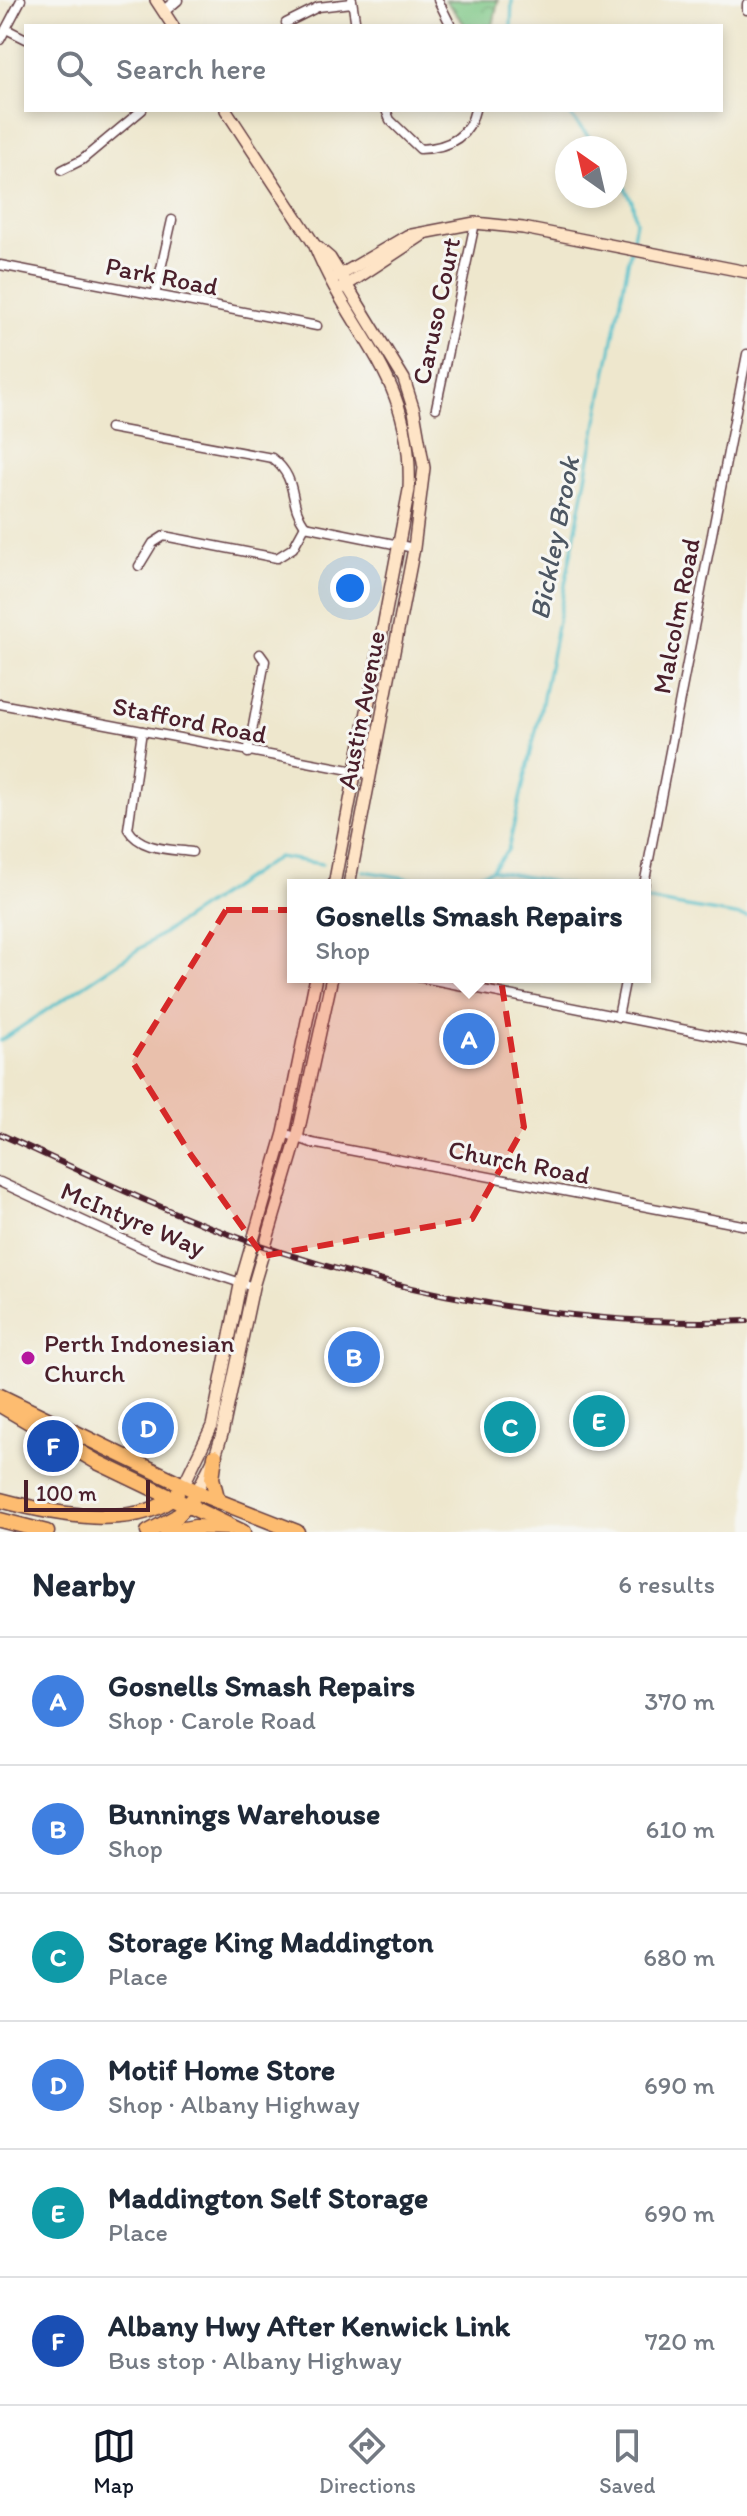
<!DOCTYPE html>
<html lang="en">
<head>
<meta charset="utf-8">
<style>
  :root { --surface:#fff; --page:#f6f6f7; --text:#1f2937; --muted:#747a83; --line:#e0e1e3; --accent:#111827 }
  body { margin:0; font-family:Itim,sans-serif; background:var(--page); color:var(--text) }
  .compass { position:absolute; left:555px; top:136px; width:72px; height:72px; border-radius:50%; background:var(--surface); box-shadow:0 4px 12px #0003; rotate:326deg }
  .scale { position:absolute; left:24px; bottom:20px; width:126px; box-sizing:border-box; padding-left:8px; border:4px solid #4a1f2b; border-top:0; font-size:22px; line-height:28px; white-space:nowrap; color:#4a1f2b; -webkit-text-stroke:6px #f6f6f2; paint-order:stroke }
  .you { position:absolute; left:350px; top:588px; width:28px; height:28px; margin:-20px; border:6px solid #fff; border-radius:50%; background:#1a73e8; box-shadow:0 0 0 12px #1a73e833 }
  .badge { display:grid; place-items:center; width:52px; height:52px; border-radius:50%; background:var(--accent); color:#fff; font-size:26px; font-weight:700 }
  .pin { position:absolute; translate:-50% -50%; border:4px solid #fff; box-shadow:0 2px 8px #0006 }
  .popup { position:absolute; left:287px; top:879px; width:364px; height:104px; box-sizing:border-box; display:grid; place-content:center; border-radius:0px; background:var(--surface); filter:drop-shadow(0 2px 6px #0005); font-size:26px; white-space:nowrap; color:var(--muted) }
  .popup b { font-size:30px; color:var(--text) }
  .popup::after { content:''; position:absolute; left:50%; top:100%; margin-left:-16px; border:16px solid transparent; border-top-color:var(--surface) }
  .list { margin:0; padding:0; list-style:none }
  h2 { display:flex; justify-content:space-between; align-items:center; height:104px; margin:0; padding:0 32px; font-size:34px }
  h2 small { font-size:26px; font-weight:400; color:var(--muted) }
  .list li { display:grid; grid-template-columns:52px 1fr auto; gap:24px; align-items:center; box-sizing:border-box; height:128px; padding:0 32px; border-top:2px solid var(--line) }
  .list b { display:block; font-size:30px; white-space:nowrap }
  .list p { margin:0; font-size:26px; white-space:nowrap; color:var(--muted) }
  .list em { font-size:26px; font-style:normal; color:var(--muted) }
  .icon { flex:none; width:44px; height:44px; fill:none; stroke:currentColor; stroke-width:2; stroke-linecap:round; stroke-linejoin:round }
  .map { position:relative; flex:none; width:747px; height:1532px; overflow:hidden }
  .search { position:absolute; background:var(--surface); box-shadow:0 4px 12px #0003; left:24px; right:24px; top:24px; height:88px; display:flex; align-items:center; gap:20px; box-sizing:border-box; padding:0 28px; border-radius:0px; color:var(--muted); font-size:30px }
  .sheet { height:872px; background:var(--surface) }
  nav { display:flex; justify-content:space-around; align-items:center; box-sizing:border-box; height:112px; border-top:2px solid var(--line); background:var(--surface); font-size:22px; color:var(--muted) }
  nav a { display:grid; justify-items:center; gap:4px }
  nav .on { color:var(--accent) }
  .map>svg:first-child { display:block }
</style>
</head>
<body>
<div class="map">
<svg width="747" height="1532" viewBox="0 0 747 1532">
  <defs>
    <pattern id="park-crowns" width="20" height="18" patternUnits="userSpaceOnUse" patternTransform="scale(2)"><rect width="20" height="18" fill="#7cc684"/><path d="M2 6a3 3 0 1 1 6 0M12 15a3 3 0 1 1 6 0" fill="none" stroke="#68a06c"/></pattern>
  </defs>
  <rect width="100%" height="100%" fill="#f6f6f2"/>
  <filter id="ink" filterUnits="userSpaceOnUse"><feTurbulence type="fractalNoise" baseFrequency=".0125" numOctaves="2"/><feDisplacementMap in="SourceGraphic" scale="16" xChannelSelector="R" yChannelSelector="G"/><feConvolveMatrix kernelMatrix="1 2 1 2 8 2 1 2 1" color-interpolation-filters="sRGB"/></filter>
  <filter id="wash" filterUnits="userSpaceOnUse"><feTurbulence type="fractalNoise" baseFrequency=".006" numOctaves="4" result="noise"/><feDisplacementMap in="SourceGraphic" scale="32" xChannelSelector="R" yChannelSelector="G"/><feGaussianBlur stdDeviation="1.8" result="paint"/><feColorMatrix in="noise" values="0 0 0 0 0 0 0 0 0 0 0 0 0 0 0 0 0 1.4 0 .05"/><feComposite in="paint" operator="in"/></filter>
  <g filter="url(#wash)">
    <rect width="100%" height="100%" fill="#eee7cd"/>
    <polygon fill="url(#park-crowns)" stroke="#637258" stroke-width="2" points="445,0 498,0 493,26 466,26"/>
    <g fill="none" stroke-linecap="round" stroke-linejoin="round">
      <g stroke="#52bfca" stroke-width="3">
        <polyline points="511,26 512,0"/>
        <polyline points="566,110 598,148"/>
        <polyline points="491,870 570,885"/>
        <polyline points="364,871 447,885"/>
        <polyline points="451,885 491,870 508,850 539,718 636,222 632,201 615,169"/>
        <polyline points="645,900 747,917"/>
        <polyline points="0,1041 278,857 322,864"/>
      </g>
    </g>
  </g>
  <g filter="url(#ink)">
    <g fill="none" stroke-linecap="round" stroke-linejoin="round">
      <g stroke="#633d43" stroke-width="11">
        <g id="minor">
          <polyline points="352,0 356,26"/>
          <polyline points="438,0 451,26"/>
          <polyline points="747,4 747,10"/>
          <polyline points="286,23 318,7 352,3"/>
          <polyline points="6,29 26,39"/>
          <polyline points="0,40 21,0"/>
          <path d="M386 110 390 120 420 149C447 148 469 138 475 110"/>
          <polyline points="62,170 82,160 142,110"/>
          <polyline points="0,265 317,326"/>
          <polyline points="155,295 172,220"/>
          <polyline points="436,408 475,223"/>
          <path d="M110 428 272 458C300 480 287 501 305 526"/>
          <polyline points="139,566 153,543 164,536 277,558 293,548 305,526 414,548"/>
          <polyline points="0,704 371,774"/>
          <path d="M142 731 128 829C140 850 169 849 192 852"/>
          <polyline points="248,753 265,661 260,654"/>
          <polyline points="644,885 747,354"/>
          <polyline points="418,977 747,1042"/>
          <polyline points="618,1017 626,977"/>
          <polyline points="284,1133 312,1143 747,1226"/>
          <polyline points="0,1182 159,1256 253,1287"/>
        </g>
      </g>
      <g stroke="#633d43" stroke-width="13">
        <polyline id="tertiary" points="164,11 177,0"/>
      </g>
      <g stroke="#633d43" stroke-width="14">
        <g id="secondary">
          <polyline points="156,0 173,26"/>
          <path d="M226 110 314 244C351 337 414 376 409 490L334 885"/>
          <polyline points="316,246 330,258 404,379 414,411 424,468 414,548 349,885"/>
          <polyline points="337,277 407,236 475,223 523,228 747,272"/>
          <polyline points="342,288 421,236"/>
          <polyline points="184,1484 212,1426 240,1285 284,1133 316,977"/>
          <polyline points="197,1491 215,1456 222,1434 253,1287 297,1138 332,977"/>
        </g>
      </g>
      <g stroke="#633d43" stroke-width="17">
        <g id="trunk">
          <polyline points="0,1396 208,1497 297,1532"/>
          <polyline points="0,1405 97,1462 243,1532"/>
          <polyline points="215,1456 212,1478 218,1501"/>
          <path d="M0 1500C53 1514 138 1532 177 1494"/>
          <polyline points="0,1520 47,1532"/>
          <polyline points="148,1532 176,1517 192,1500"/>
          <polyline points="167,1532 195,1527 230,1528"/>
        </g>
      </g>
      <use href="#minor" stroke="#fff" stroke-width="8"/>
      <use href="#tertiary" stroke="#fff" stroke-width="10"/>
      <use href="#secondary" stroke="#fee4c6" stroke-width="11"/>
      <use href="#trunk" stroke="#fdbc70" stroke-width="14"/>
      <g stroke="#4a1f2b" stroke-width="6">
        <path id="rail" d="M0 1134C83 1172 165 1212 251 1242 407 1296 582 1328 747 1321"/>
      </g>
      <use href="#rail" stroke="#f6f6f2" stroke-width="3" stroke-dasharray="9" stroke-linecap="butt"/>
    </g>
  </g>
  <path fill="#d62828" fill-opacity="0.2" stroke="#d62828" stroke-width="6" stroke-dasharray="16 10" stroke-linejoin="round" d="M226 910H397L497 954 524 1127 472 1219 263 1256 191 1155 132 1061Z"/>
  <circle fill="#b5179e" stroke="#f6f6f2" stroke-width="3" cx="28" cy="1358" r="8"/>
  <g text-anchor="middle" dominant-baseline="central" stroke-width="6" stroke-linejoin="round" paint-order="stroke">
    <g font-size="26" fill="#4a1f2b" stroke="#f6f6f2">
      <text transform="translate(162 276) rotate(11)">Park Road</text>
      <text transform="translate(436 311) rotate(-78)">Caruso Court</text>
      <text transform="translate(676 616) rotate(-79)">Malcolm Road</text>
      <text transform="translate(361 710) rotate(-79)">Austin Avenue</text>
      <text transform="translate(190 720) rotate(11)">Stafford Road</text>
      <text transform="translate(519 1162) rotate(11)">Church Road</text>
      <text transform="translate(133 1219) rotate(23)">McIntyre Way</text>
    </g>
    <g font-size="26" fill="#4a1f2b" stroke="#f6f6f2" text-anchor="start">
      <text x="44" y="1343">Perth Indonesian<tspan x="44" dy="30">Church</tspan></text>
    </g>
    <g font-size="28" font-style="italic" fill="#4d5763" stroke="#f6f6f2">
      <text transform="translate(554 538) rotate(-79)">Bickley Brook</text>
    </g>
  </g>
</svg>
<svg class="compass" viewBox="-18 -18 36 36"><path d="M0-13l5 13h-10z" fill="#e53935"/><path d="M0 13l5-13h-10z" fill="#747a83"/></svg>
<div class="scale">100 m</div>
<div class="you"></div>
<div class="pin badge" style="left:469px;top:1039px;background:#3f7fe0">A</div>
<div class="popup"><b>Gosnells Smash Repairs</b>Shop</div>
<div class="pin badge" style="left:354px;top:1357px;background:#3f7fe0">B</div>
<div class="pin badge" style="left:510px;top:1427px;background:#0f9aa8">C</div>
<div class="pin badge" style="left:148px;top:1428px;background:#3f7fe0">D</div>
<div class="pin badge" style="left:599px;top:1421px;background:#0f9aa8">E</div>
<div class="pin badge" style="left:53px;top:1446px;background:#1a4fb4">F</div>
<div class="search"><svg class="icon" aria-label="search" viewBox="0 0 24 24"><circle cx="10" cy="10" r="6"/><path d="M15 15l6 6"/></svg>Search here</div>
</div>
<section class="sheet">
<h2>Nearby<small>6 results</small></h2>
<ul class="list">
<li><span class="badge" style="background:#3f7fe0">A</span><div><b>Gosnells Smash Repairs</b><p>Shop · Carole Road</p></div><em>370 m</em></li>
<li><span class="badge" style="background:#3f7fe0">B</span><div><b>Bunnings Warehouse</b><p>Shop</p></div><em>610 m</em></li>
<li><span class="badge" style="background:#0f9aa8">C</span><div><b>Storage King Maddington</b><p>Place</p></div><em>680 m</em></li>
<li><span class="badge" style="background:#3f7fe0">D</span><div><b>Motif Home Store</b><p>Shop · Albany Highway</p></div><em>690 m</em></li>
<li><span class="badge" style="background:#0f9aa8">E</span><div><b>Maddington Self Storage</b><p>Place</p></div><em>690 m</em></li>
<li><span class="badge" style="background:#1a4fb4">F</span><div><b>Albany Hwy After Kenwick Link</b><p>Bus stop · Albany Highway</p></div><em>720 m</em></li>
</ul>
</section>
<nav>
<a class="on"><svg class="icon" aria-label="map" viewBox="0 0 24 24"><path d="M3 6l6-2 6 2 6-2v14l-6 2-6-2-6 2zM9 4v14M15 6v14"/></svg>Map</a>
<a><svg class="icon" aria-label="directions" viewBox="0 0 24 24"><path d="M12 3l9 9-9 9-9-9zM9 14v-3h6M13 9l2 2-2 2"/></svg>Directions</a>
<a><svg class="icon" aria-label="saved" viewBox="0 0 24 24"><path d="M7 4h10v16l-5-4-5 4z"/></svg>Saved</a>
</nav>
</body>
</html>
